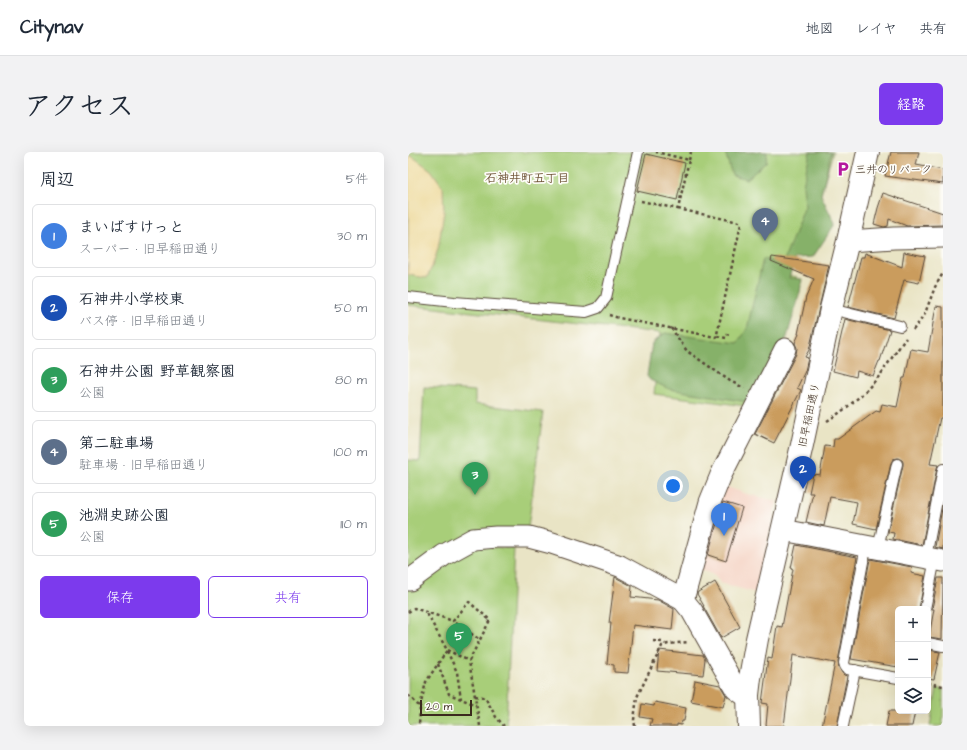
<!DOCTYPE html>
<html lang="ja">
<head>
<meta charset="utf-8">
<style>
  :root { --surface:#fff; --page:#f2f2f3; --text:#1f2937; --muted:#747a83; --line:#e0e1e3; --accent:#7c3aed }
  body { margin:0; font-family:"Architects Daughter","Klee One",sans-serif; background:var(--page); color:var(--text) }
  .controls { position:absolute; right:12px; bottom:12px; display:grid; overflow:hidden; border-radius:6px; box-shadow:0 4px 16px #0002 }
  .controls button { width:36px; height:36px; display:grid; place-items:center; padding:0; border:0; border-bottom:1px solid var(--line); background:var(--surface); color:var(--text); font:20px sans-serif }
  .scale { position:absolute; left:12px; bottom:10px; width:52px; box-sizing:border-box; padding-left:4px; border:2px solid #3b2a1e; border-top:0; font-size:11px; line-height:14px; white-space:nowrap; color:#3b2a1e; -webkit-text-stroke:3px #fdfcf7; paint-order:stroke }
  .you { position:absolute; left:265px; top:334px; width:14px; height:14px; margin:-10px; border:3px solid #fff; border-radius:50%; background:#1a73e8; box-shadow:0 0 0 6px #1a73e833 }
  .badge { display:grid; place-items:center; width:26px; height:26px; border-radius:50%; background:var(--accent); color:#fff; font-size:13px; font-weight:700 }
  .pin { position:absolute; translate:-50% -33px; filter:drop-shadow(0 1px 2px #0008) }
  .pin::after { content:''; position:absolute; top:21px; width:14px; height:12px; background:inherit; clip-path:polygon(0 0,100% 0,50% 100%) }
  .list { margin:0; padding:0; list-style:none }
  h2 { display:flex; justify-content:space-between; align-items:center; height:52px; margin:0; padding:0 16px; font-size:17px }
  h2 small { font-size:13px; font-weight:400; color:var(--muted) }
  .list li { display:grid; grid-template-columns:26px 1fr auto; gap:12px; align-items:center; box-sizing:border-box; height:64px; margin:0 8px 8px; padding:0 8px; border:1px solid var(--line); border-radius:6px }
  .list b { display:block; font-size:15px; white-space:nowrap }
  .list p { margin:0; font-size:13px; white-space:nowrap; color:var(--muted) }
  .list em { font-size:13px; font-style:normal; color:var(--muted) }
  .actions { display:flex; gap:8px; padding:12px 16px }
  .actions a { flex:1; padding:9px 0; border:1px solid var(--accent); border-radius:6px; text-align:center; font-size:14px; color:var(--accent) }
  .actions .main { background:var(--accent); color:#fff }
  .icon { flex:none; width:22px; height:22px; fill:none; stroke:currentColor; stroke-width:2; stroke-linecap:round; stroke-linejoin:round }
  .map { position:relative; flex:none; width:535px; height:574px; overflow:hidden; border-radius:6px }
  header { display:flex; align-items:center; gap:24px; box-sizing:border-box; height:56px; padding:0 20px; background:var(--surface); border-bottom:1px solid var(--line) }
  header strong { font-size:19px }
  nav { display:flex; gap:22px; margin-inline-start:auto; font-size:14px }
  .intro { display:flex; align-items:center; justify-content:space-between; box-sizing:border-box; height:96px; padding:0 24px }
  h1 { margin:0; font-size:28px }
  .button { padding:10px 18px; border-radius:6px; background:var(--accent); color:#fff; font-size:14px; font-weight:700 }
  main { display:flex; gap:24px; padding:0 24px }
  aside { flex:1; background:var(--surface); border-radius:6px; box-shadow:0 4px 16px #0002 }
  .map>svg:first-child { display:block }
</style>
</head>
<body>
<header>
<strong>Citynav</strong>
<nav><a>地図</a><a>レイヤ</a><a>共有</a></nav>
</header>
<div class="intro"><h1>アクセス</h1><a class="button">経路</a></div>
<main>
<aside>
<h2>周辺<small>5件</small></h2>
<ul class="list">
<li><span class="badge" style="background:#3f7fe0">1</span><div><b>まいばすけっと</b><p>スーパー · 旧早稲田通り</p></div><em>30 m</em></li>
<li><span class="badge" style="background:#1a4fb4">2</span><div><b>石神井小学校東</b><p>バス停 · 旧早稲田通り</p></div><em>50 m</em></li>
<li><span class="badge" style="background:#2e9e5b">3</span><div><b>石神井公園 野草観察園</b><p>公園</p></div><em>80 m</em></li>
<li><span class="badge" style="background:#5c6f8a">4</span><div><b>第二駐車場</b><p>駐車場 · 旧早稲田通り</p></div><em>100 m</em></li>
<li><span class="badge" style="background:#2e9e5b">5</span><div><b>池淵史跡公園</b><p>公園</p></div><em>110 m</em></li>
</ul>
<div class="actions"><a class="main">保存</a><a>共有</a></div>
</aside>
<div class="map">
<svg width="535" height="574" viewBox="0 0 535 574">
  <rect width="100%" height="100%" fill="#fdfcf7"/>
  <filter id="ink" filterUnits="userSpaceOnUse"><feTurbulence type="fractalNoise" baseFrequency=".025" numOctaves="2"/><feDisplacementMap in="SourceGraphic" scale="8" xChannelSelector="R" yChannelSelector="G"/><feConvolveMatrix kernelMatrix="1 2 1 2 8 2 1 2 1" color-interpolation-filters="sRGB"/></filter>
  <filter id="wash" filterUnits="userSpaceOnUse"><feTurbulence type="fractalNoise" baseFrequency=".012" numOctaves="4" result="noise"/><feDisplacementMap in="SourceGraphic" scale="16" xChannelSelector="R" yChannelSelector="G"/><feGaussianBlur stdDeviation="0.9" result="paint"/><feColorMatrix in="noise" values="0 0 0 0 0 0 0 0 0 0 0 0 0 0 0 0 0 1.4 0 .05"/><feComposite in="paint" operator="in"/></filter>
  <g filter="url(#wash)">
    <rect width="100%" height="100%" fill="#e9e4c5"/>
    <polygon fill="#f5d2c2" points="314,333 339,342 369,349 348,441 312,431 307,423 289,416"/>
    <g fill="#a8ce79" stroke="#727c4c">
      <polygon points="0,0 425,0 395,103 384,102 379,123 389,125 369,194 338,254 246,242 252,181 0,153"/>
      <polygon points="16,235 67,239 67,252 135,260 120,376 0,422 0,308 12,309"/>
      <polygon points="67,393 106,397 98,574 0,574 0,433"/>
      <polygon points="529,536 535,537 535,574 522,574"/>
    </g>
    <g fill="#86b169" stroke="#606e44">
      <polygon points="317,0 359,0 358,10 339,27 324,23"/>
      <polygon points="402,0 423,0 413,43 427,72 405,105 387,106 381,126 394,127 392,140 379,185 345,251 261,237 242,228 239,224 244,191 257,181 330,191 339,177 355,107 375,111 397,54 395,33"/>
    </g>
    <polygon fill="#eeda9e" stroke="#94825e" points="0,3 5,5 23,18 35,35 36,60 30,97 25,112 19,126 0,123"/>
    <g id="blocks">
      <g fill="#ca9c5d">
        <polygon points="483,0 511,0 508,13 535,18 535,32 477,24"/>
        <polygon points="238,2 277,11 269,48 229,39"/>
        <polygon points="475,41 535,61 535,73 499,74 481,67 480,74 476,75 466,72 470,56"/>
        <polygon points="496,100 517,104 511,131 496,128 486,166 440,155 453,105 456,105 457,101 494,115"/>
        <polygon points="364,105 421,113 403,190 401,198 397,205 400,206 397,219 389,236 393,238 366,291 347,282 388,202 389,196 387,191 391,182 390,182 398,145 406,127 363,109"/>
        <polygon points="528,154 535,155 535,266 532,266 522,312 530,313 529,316 514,393 485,387 486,381 480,380 495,313 495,310 494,308 490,306 485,307 483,311 468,377 445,372 449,350 422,345 416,374 398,370 405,341 401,341 405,322 412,323 417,294 425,295 426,287 430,287 468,259 472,260 474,252 489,255 495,226 497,226 503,197 520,200"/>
        <polygon points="437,167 482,178 472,209 471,209 465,224 449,219 448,225 425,219"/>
        <polygon points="315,350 334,356 318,409 300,403"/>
        <polygon points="535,351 535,397 527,395"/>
        <polygon points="388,393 449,405 430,510 431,516 434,521 436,523 439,524 429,574 414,574 427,511 385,503 376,574 358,574 360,552 354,551 360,506 364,507 369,474 374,475 385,417 383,416"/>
        <polygon points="462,407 504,415 503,421 517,424 511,457 490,457 490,515 443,507"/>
        <polygon points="207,425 224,434 223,445 250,448 266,457 264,478 225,473 220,521 206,520 206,513 199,512 203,471 201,471"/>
        <polygon points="530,426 535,426 534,487 521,485 526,457 524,457"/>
        <polygon points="307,430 332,475 313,486 295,454 296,454 289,442 290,440"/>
        <polygon points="251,498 295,503 297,507 295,523 249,519"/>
        <polygon points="520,498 532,500 526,527 520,526"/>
        <polygon points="287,528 312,533 318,543 315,555 283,549"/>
        <polygon points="247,550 278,556 276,569 274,569 273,573 269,572 269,574 242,574 244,567 232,565 234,552 246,554"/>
        <polygon points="481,559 507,559 504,574 478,574"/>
      </g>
    </g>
  </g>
  <g filter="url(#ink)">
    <use href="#blocks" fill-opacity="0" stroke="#554637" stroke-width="1"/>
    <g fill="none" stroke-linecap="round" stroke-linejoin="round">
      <g stroke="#554637" stroke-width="12">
        <g id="service">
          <polyline points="0,145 46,150 178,160 190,156 198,146 230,0"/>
          <polyline points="423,157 492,174"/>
          <polyline points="458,394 436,511 437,514 439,517 490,526"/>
          <polyline points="470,396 489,312"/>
          <polyline points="518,405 535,317"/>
          <polyline points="517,457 527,407"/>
          <polyline points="520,491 535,494"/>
          <polyline points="435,574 447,518"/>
        </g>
      </g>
      <g stroke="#554637" stroke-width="23">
        <g id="minor">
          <polyline points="440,89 486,86 535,85"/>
          <polyline points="375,378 535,409"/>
          <polyline points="0,428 2,428 36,403 65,387 88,385 121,385 144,391 212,414 275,448 284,459 328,537 335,542 340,543"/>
          <polyline points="275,448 302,350 313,323 377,197"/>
        </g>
      </g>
      <g stroke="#554637" stroke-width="24">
        <polyline id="primary" points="341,574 340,543 342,526 349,487 394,293 423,157 440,89 460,0"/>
      </g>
      <g stroke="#554637" stroke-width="2.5" stroke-dasharray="3 3" stroke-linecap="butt">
        <polyline points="281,8 283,0"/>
        <polyline points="233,49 270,57 281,8 248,0"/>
        <polyline points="270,57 331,70 333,72 309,182 309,184 318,186 319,185 320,182"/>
        <polyline points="201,163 211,166 307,185 309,184"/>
        <polyline points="263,176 279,199 322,229 336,236"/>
        <polyline points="505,178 516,164 527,135 535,121"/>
        <path d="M419 269C440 256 457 241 473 222 481 210 489 198 498 186"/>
        <polyline points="0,460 6,456 45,469"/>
        <polyline points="245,489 254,490 257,492"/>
        <polyline points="39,498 61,509"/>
        <polyline points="39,499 49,520 53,547"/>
        <polyline points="30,512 41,542 68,553"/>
        <polyline points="520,531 535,534"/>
        <polyline points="0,544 1,544 12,555 11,574"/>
        <polyline points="67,544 74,545 78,547 88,565 96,574"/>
        <polyline points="12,555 18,530 39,498 18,460"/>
        <polyline points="72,574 61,509 82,468 61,450 45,469 72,488"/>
        <polyline points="227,574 226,568 229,545 254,494 260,492 281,490"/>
      </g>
      <use href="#service" stroke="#fff" stroke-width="10"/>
      <use href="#minor" stroke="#fff" stroke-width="21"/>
      <use href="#primary" stroke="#fff" stroke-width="22"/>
    </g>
  </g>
  <defs>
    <g id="parking-bare" transform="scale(1.2)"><path d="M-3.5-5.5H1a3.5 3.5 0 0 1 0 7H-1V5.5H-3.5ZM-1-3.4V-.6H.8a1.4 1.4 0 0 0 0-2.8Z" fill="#b5179e" stroke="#fdfcf7" stroke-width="2.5" paint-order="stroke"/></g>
  </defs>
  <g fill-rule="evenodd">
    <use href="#parking-bare" x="435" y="17"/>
  </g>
  <g text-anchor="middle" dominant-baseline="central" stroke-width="3.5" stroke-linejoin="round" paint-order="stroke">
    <g font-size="11" fill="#3b2a1e" stroke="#fdfcf7" text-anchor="start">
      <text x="447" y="17">三井のリパーク</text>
    </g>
    <g font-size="11" fill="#3b2a1e" stroke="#fdfcf7">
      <text transform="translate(401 263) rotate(-78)">旧早稲田通り</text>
    </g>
    <g font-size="12" font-weight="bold" fill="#6d5234" stroke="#fdfcf7">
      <text x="119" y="26">石神井町五丁目</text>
    </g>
  </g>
</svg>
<div class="controls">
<button>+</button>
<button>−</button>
<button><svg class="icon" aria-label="layers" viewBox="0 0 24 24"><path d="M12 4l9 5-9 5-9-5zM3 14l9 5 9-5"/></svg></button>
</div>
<div class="scale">20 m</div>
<div class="you"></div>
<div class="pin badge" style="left:316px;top:384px;background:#3f7fe0">1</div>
<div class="pin badge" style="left:395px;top:337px;background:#1a4fb4">2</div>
<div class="pin badge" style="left:67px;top:343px;background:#2e9e5b">3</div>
<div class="pin badge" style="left:357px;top:89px;background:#5c6f8a">4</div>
<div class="pin badge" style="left:51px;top:504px;background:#2e9e5b">5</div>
</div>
</main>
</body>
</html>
